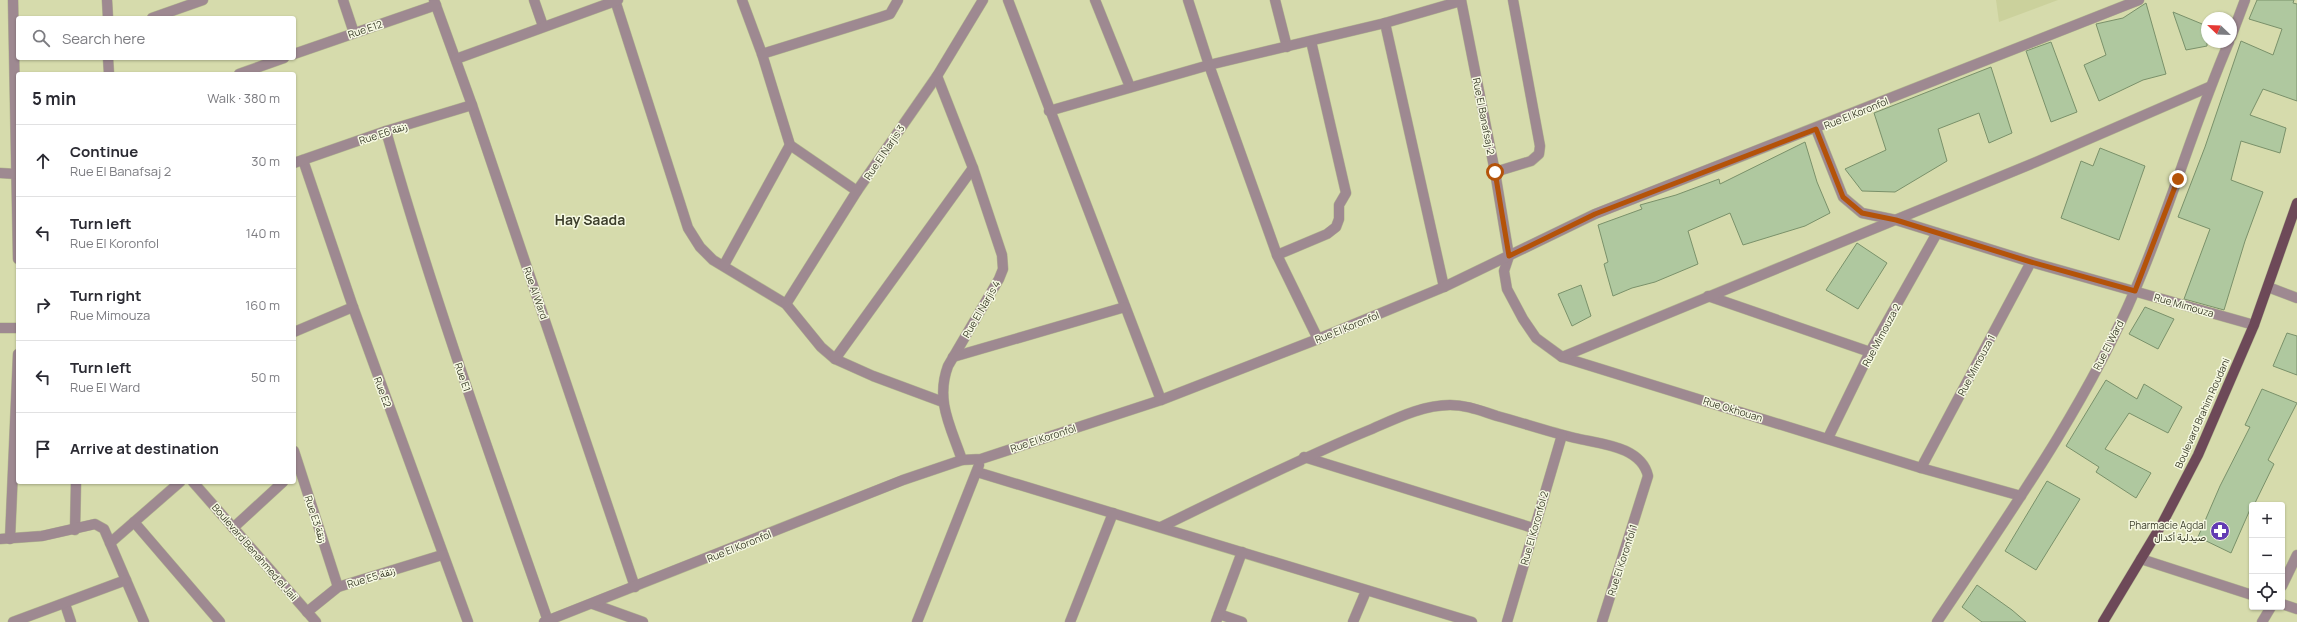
<!DOCTYPE html>
<html lang="en">
<head>
<meta charset="utf-8">
<style>
  :root { --surface:#fff; --page:#f2f2f3; --text:#2b2b33; --muted:#7c7c81; --line:#e1e1e2 }
  body { margin:0; font-family:Manrope,Vazirmatn,sans-serif; background:var(--page); color:var(--text) }
  .controls { position:absolute; right:12px; bottom:12px; display:grid; overflow:hidden; border-radius:4px; box-shadow:0 1px 3px #0004 }
  .controls button { width:36px; height:36px; display:grid; place-items:center; padding:0; border:0; border-bottom:1px solid var(--line); background:var(--surface); color:var(--text); font:20px sans-serif }
  .compass { position:absolute; left:2201px; top:12px; width:36px; height:36px; border-radius:50%; background:var(--surface); box-shadow:0 1px 3px #0004; rotate:293deg }
  .stop { position:absolute; width:12px; height:12px; margin:-9px; border:3px solid #b45309; border-radius:50%; background:#fff }
  .stop.end { background:#b45309; border-color:#fff; box-shadow:0 1px 4px #0008 }
  .list { margin:0; padding:0; list-style:none }
  h2 { display:flex; justify-content:space-between; align-items:center; height:52px; margin:0; padding:0 16px; font-size:17px }
  h2 small { font-size:13px; font-weight:400; color:var(--muted) }
  .list li { display:grid; grid-template-columns:26px 1fr auto; gap:12px; align-items:center; box-sizing:border-box; height:72px; padding:0 16px; border-top:1px solid var(--line) }
  .list b { display:block; font-size:15px; white-space:nowrap }
  .list p { margin:0; font-size:13px; white-space:nowrap; color:var(--muted) }
  .list em { font-size:13px; font-style:normal; color:var(--muted) }
  .icon { flex:none; width:22px; height:22px; fill:none; stroke:currentColor; stroke-width:2; stroke-linecap:round; stroke-linejoin:round }
  .map { position:relative; flex:none; width:2297px; height:622px; overflow:hidden }
  .search { position:absolute; background:var(--surface); box-shadow:0 1px 3px #0004; left:16px; top:16px; width:280px; height:44px; display:flex; align-items:center; gap:10px; box-sizing:border-box; padding:0 14px; border-radius:4px; color:var(--muted); font-size:15px }
  .panel { position:absolute; background:var(--surface); box-shadow:0 1px 3px #0004; left:16px; top:72px; width:280px; height:412px; border-radius:4px }
  .map>svg:first-child { display:block }
</style>
</head>
<body>
<div class="map">
<svg width="2297" height="622" viewBox="0 0 2297 622">
  <rect width="100%" height="100%" fill="#d6dbac"/>
  <polygon fill="#cbd19c" points="1996,0 2058,0 1999,22"/>
  <g fill="#afc89f" stroke="#7a916a">
    <polygon points="2257,0 2294,0 2293,3 2297,4 2297,101 2263,89 2250,115 2286,128 2280,153 2241,141 2231,180 2263,192 2245,241 2224,310 2184,299 2210,229 2178,217 2205,147 2241,41 2273,55 2282,29 2249,19"/>
    <polygon points="2146,3 2166,74 2143,80 2099,101 2084,65 2106,55 2096,24 2123,18"/>
    <polygon points="2173,12 2207,26 2207,46 2186,50"/>
    <polygon points="2051,42 2077,112 2051,122 2026,51"/>
    <polygon points="1991,67 2012,133 1989,143 1979,113 1938,129 1947,161 1895,192 1862,191 1845,169 1886,150 1874,113"/>
    <polygon points="1805,142 1817,182 1830,213 1805,226 1743,245 1730,213 1688,231 1698,264 1655,282 1632,288 1613,296 1604,264 1608,262 1598,225 1642,209 1640,205 1676,195 1719,179 1720,184"/>
    <polygon points="2100,148 2145,166 2119,240 2061,218 2081,161 2093,166"/>
    <polygon points="1857,243 1887,263 1858,309 1826,290"/>
    <polygon points="1581,285 1591,316 1572,326 1558,294"/>
    <polygon points="2145,307 2174,319 2158,349 2129,334"/>
    <polygon points="2287,333 2297,336 2297,375 2273,366"/>
    <polygon points="2106,380 2137,399 2144,384 2182,407 2168,433 2129,413 2105,449 2151,473 2136,498 2096,472 2099,467 2066,446"/>
    <polygon points="2262,389 2297,403 2268,460 2274,464 2254,505 2252,505 2231,553 2198,537 2220,486 2250,427 2245,425"/>
    <polygon points="2047,481 2080,499 2036,570 2005,551"/>
    <polygon points="1977,585 2012,610 2026,622 1982,622 1962,607"/>
  </g>
  <g fill="none" stroke-linecap="round" stroke-linejoin="round">
    <g stroke="#b4b990" stroke-width="11">
      <g id="minor">
        <polyline points="13,0 18,259"/>
        <polyline points="107,0 108,18"/>
        <polyline points="343,0 354,33"/>
        <polyline points="434,0 472,105 635,587"/>
        <polyline points="534,0 543,26"/>
        <polyline points="615,0 688,228 700,247 713,260 786,304 821,347 835,359 873,376 943,402"/>
        <polyline points="742,0 762,54 790,145 857,191"/>
        <polyline points="1008,0 1161,400"/>
        <polyline points="1095,0 1130,87"/>
        <polyline points="1188,0 1209,65 1277,255 1318,339"/>
        <polyline points="1275,0 1287,47"/>
        <polyline points="1461,0 1495,172 1509,256 1504,271 1507,289 1523,319 1536,338 1562,357 1921,468 2021,496"/>
        <polyline points="152,18 203,0"/>
        <polyline points="1385,23 1444,287"/>
        <polyline points="2231,37 2245,0"/>
        <polyline points="294,54 436,5"/>
        <polyline points="762,54 881,17 890,14 898,0"/>
        <polyline points="108,58 109,74"/>
        <polyline points="456,59 618,0"/>
        <polyline points="239,74 284,58"/>
        <path d="M937 76 973 168 1002 255 1003 269 999 279 948 366C935 401 951 427 962 460"/>
        <polyline points="1049,111 1209,65 1385,23 1461,1"/>
        <polyline points="1816,129 1843,197 1862,213 1896,220 2031,262 2254,325"/>
        <path d="M386 131C433 297 491 458 548 621"/>
        <polyline points="303,160 353,307 468,622"/>
        <polyline points="294,163 386,131 472,105"/>
        <polyline points="1495,172 1531,161 1539,154 1540,146 1513,0"/>
        <polyline points="0,173 16,174"/>
        <polyline points="1277,255 1327,234 1336,227 1339,219 1339,205 1346,193 1311,41"/>
        <polyline points="724,265 790,145"/>
        <polyline points="2268,287 2297,298"/>
        <polyline points="1708,296 1870,352"/>
        <polyline points="786,304 857,191 937,76 983,0"/>
        <polyline points="0,328 18,328"/>
        <polyline points="294,332 353,307"/>
        <polyline points="953,357 1125,307"/>
        <polyline points="1562,357 2036,162 2209,87"/>
        <polyline points="835,359 973,168"/>
        <polyline points="1828,438 1870,352 1937,233"/>
        <polyline points="294,451 338,587"/>
        <polyline points="1304,457 1533,528"/>
        <polyline points="1921,468 2031,262"/>
        <polyline points="977,472 1472,622"/>
        <polyline points="193,482 316,622"/>
        <polyline points="134,522 220,622"/>
        <path d="M1161 527C1229 494 1297 460 1367 431 1393 420 1421 405 1450 405 1467 405 1481 411 1497 416 1523 423 1549 432 1575 438 1600 444 1641 446 1648 476L1602 622"/>
        <polyline points="233,528 283,482"/>
        <polyline points="75,530 76,482"/>
        <polyline points="0,539 42,536 95,524 104,529 144,622"/>
        <polyline points="10,539 18,354"/>
        <polyline points="110,543 180,482"/>
        <polyline points="2141,559 2252,595"/>
        <polyline points="2282,586 2297,555"/>
        <polyline points="65,604 71,622"/>
        <polyline points="593,604 643,622"/>
        <polyline points="2282,604 2297,609"/>
        <polyline points="307,612 338,587 442,555"/>
        <polyline points="1219,614 1242,622"/>
        <polyline points="13,622 126,580"/>
        <polyline points="544,622 903,480 962,460 981,459 1161,400 1318,339 1444,287 1595,214 2139,0"/>
        <polyline points="917,622 979,465"/>
        <polyline points="1070,622 1113,513"/>
        <polyline points="1216,622 1242,552"/>
        <polyline points="1353,622 1366,591"/>
        <polyline points="1507,622 1562,435"/>
        <path d="M1937 622C2007 517 2086 406 2135 290 2170 209 2194 123 2229 42"/>
        <polyline points="2262,622 2271,607"/>
      </g>
    </g>
    <g stroke="#b4b990" stroke-width="11">
      <polyline id="major" points="2103,622 2162,524 2198,455 2254,325 2297,203"/>
    </g>
    <use href="#minor" stroke="#9e8991" stroke-width="10"/>
    <use href="#major" stroke="#6d4958" stroke-width="10"/>
  </g>
  <g fill="none" stroke-linecap="round" stroke-linejoin="round">
    <polyline stroke="#b45309" stroke-width="5" points="1495,172 1509,256 1595,214 1816,129 1843,197 1862,213 1896,220 2031,262 2135,291 2178,179"/>
  </g>
  <defs>
    <g id="pharmacy-disc" transform="scale(1)"><circle r="9.5" fill="#623bb3" stroke="#f6f9e2"/><path d="M-2-6h4v4h4v4h-4v4h-4v-4h-4v-4h4Z" fill="#fff"/></g>
  </defs>
  <g fill-rule="evenodd">
    <use href="#pharmacy-disc" x="2220" y="531"/>
  </g>
  <g text-anchor="middle" dominant-baseline="central" stroke-width="3" stroke-linejoin="round" paint-order="stroke">
    <g font-size="10" fill="#3d3f2c" stroke="#f6f9e2">
      <text transform="translate(365 29) rotate(-19)">Rue E12</text>
      <text transform="translate(1856 113) rotate(-22)">Rue El Koronfol</text>
      <text transform="translate(1484 116) rotate(79)">Rue El Banafsaj 2</text>
      <text transform="translate(383 133) rotate(-18)">Rue E6 زنقة</text>
      <text transform="translate(884 152) rotate(-56)">Rue El Narjis 3</text>
      <text transform="translate(536 293) rotate(71)">Rue Al Ward</text>
      <text transform="translate(2184 305) rotate(16)">Rue Mimouza</text>
      <text transform="translate(981 309) rotate(-60)">Rue El Narjis 4</text>
      <text transform="translate(1347 327) rotate(-22)">Rue El Koronfol</text>
      <text transform="translate(1881 335) rotate(-62)">Rue Mimouza 2</text>
      <text transform="translate(2108 345) rotate(-63)">Rue El Ward</text>
      <text transform="translate(1976 365) rotate(-62)">Rue Mimouza 1</text>
      <text transform="translate(463 377) rotate(71)">Rue E1</text>
      <text transform="translate(383 392) rotate(70)">Rue E2</text>
      <text transform="translate(1733 409) rotate(17)">Rue Okhouan</text>
      <text transform="translate(2202 413) rotate(-66)">Boulevard Brahim Roudani</text>
      <text transform="translate(1043 438) rotate(-18)">Rue El Koronfol</text>
      <text transform="translate(316 519) rotate(72)">Rue E3 زنقة</text>
      <text transform="translate(1534 528) rotate(-74)">Rue El Koronfol 2</text>
      <text transform="translate(739 546) rotate(-22)">Rue El Koronfol</text>
      <text transform="translate(255 552) rotate(49)">Boulevard Benahmed el Jaii</text>
      <text transform="translate(1622 560) rotate(-72)">Rue El Koronfol 1</text>
      <text transform="translate(371 577) rotate(-17)">Rue E5 زنقة</text>
    </g>
    <g font-size="10" fill="#3d3f2c" stroke="#f6f9e2" text-anchor="end">
      <text x="2206" y="525">Pharmacie Agdal<tspan x="2206" dy="12">صيدلية أكدال</tspan></text>
    </g>
    <g font-size="14" font-weight="bold" fill="#3d3f2c" stroke="#f6f9e2">
      <text x="590" y="219">Hay Saada</text>
    </g>
  </g>
</svg>
<div class="controls">
<button>+</button>
<button>−</button>
<button><svg class="icon" aria-label="locate" viewBox="0 0 24 24"><circle cx="12" cy="12" r="6"/><path d="M12 2v4M12 18v4M2 12h4M18 12h4"/></svg></button>
</div>
<svg class="compass" viewBox="-18 -18 36 36"><path d="M0-13l5 13h-10z" fill="#e53935"/><path d="M0 13l5-13h-10z" fill="#7c7c81"/></svg>
<div class="stop" style="left:1495px;top:172px"></div>
<div class="stop end" style="left:2178px;top:179px"></div>
<div class="search"><svg class="icon" aria-label="search" viewBox="0 0 24 24"><circle cx="10" cy="10" r="6"/><path d="M15 15l6 6"/></svg>Search here</div>
<section class="panel">
<h2>5 min<small>Walk · 380 m</small></h2>
<ul class="list">
<li><svg class="icon" aria-label="ahead" viewBox="0 0 24 24"><path d="M12 20V5M6 11l6-6 6 6"/></svg><div><b>Continue</b><p>Rue El Banafsaj 2</p></div><em>30 m</em></li>
<li><svg class="icon" aria-label="left" viewBox="0 0 24 24"><path d="M17 20v-9H6M10 6l-5 5 5 5"/></svg><div><b>Turn left</b><p>Rue El Koronfol</p></div><em>140 m</em></li>
<li><svg class="icon" aria-label="right" viewBox="0 0 24 24"><path d="M7 20v-9h11M14 6l5 5-5 5"/></svg><div><b>Turn right</b><p>Rue Mimouza</p></div><em>160 m</em></li>
<li><svg class="icon" aria-label="left" viewBox="0 0 24 24"><path d="M17 20v-9H6M10 6l-5 5 5 5"/></svg><div><b>Turn left</b><p>Rue El Ward</p></div><em>50 m</em></li>
<li><svg class="icon" aria-label="arrive" viewBox="0 0 24 24"><path d="M6 21V4h12l-3 4 3 4H6"/></svg><div><b>Arrive at destination</b></div></li>
</ul>
</section>
</div>
</body>
</html>
